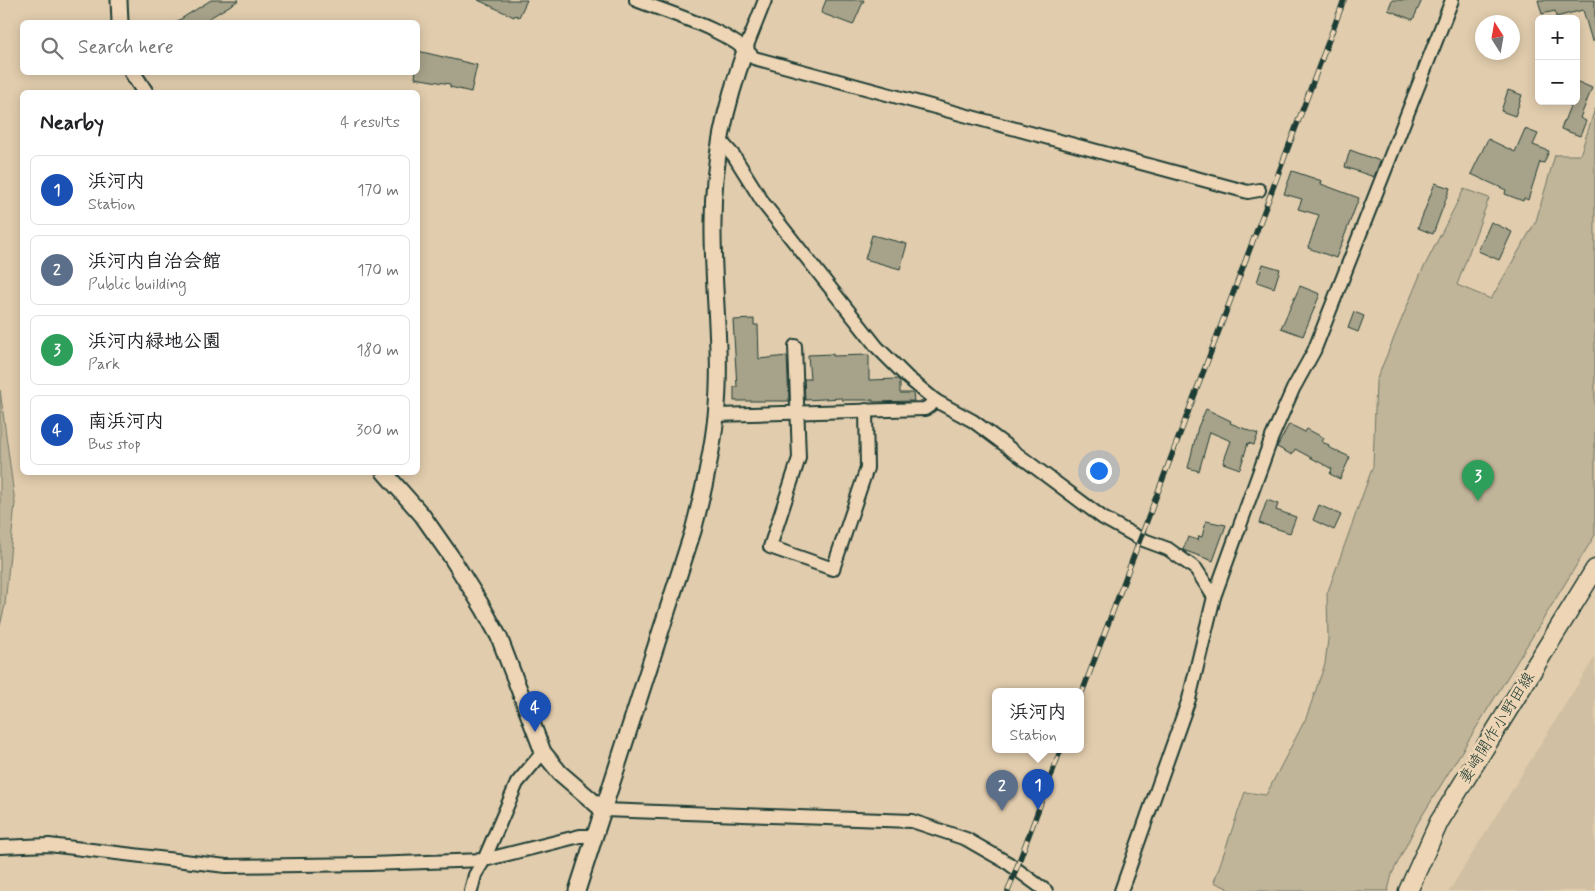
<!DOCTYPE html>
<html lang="en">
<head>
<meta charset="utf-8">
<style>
  :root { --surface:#fff; --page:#f2f2f2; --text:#202124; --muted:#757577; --line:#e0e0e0; --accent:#b45309 }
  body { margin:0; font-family:Mynerve,"Klee One",sans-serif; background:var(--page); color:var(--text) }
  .controls { position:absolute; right:15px; top:15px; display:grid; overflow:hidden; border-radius:8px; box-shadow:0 2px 12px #0003 }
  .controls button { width:45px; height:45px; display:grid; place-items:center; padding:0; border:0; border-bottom:1px solid var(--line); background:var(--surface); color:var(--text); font:25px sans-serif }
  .compass { position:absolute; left:1475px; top:15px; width:45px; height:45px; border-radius:50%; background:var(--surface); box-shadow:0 2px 12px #0003; rotate:349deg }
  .you { position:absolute; left:1098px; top:470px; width:18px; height:18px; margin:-12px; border:4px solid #fff; border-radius:50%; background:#1a73e8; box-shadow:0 0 0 8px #1a73e833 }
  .badge { display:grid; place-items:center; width:32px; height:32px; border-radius:50%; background:var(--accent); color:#fff; font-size:16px; font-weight:700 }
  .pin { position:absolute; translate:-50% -41px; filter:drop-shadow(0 1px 2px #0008) }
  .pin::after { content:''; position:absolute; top:26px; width:18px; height:15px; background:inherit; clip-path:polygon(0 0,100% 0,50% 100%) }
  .popup { position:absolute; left:992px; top:688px; width:92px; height:65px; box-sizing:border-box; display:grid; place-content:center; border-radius:8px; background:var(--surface); filter:drop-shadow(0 1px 4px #0005); font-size:16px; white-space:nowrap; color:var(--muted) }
  .popup b { font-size:19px; color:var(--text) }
  .popup::after { content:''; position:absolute; left:50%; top:100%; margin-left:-10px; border:10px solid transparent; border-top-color:var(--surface) }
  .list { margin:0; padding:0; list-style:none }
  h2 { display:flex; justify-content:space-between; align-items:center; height:65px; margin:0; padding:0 20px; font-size:21px }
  h2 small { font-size:16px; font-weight:400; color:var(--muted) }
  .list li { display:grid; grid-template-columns:32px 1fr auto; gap:15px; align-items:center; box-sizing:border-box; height:70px; margin:0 10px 10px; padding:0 10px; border:1px solid var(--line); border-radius:8px }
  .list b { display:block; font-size:19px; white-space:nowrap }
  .list p { margin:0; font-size:16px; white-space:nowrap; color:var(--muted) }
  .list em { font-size:16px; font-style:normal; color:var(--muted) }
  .icon { flex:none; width:28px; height:28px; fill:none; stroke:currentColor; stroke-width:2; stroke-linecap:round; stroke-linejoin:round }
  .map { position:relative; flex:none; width:1595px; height:891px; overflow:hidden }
  .search { position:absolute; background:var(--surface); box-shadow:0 2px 12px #0003; left:20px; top:20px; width:400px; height:55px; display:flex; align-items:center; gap:12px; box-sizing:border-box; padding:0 18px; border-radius:8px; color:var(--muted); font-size:19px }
  .panel { position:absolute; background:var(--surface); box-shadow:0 2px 12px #0003; left:20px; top:90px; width:400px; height:385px; border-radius:8px }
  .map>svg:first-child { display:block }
</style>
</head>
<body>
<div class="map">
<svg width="1595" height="891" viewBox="0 0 1595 891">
  <rect width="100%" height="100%" fill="#e1ccad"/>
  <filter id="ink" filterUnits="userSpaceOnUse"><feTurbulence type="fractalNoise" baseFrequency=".02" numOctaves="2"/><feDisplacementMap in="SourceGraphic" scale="10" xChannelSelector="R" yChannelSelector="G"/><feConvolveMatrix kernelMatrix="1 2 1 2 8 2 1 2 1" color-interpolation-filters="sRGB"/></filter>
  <g filter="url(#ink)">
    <polygon fill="#d0bfa2" points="1595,657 1595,891 1449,891"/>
    <g fill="#c0b499" stroke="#707866">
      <polygon points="1595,109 1595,535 1417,824 1392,874 1388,891 1226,891 1227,888 1214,882 1245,792 1266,795 1306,718 1325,664 1328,639 1327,594 1373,466 1376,381 1420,275 1464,189 1489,198 1457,285 1491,299 1536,221 1555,155 1580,155"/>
      <polygon points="0,390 15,503 5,605 0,626"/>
    </g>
    <g fill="#a7a28a" stroke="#1f3d34">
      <polygon points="211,0 239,0 203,22 176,22"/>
      <polygon points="478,0 527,0 519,17 515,15 514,17"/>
      <polygon points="826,0 864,0 853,25 821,13"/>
      <polygon points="1392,0 1422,0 1413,20 1388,10"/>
      <polygon points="1538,0 1595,0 1595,41 1592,41 1583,10 1556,17 1555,11 1542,14"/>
      <polygon points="418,51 477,65 471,92 450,87 450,84 415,78"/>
      <polygon points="1576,81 1592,88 1580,118 1586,121 1580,136 1561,129 1572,101 1576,101"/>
      <polygon points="1508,90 1522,95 1515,116 1501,111"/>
      <polygon points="1525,129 1538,134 1533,145 1549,151 1544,163 1540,162 1528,200 1524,198 1523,201 1505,194 1506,190 1471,174 1488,139 1515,152"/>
      <polygon points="1350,150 1380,161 1374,177 1345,167"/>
      <polygon points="1292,171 1322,181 1321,184 1359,198 1336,258 1308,248 1319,215 1298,209 1302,199 1284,194"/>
      <polygon points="1435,183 1450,188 1433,234 1418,228"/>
      <polygon points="1491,222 1512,232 1499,260 1478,251"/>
      <polygon points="872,235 907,244 900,269 865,259"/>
      <polygon points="1263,264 1280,269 1274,288 1257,282"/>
      <polygon points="1300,286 1320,294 1303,336 1281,328"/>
      <polygon points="1354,312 1364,316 1358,332 1348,328"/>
      <polygon points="754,319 754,325 758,325 759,359 787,356 789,401 734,401 734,387 737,387 733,320"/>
      <polygon points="833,354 833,356 869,355 869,380 898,379 900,382 900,393 913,393 914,401 873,402 873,400 842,400 842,398 805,400 804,379 810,379 808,355"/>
      <polygon points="1206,409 1231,421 1230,423 1258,434 1254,445 1248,443 1240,469 1223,463 1231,441 1210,432 1199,471 1188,468 1198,427"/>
      <polygon points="1289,424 1305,432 1307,429 1324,438 1322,442 1329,445 1328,447 1350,457 1340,479 1330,474 1332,469 1295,449 1292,455 1277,447"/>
      <polygon points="1267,500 1278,504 1276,510 1296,517 1290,533 1259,523"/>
      <polygon points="1319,505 1341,515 1334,530 1313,520"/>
      <polygon points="1206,521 1226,525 1213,561 1183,550 1188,537 1198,540 1199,536 1202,537"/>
    </g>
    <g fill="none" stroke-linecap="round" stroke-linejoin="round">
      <g stroke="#1f3d34" stroke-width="16">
        <g id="minor">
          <path d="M636 0C671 14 729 30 754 58L1248 192 1259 190"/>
          <polyline points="746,48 765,0"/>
          <polyline points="720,140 734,156 764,204 877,347 907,377 936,401 973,421 1103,518 1141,539 1168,549 1196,569 1214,597"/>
          <polyline points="795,346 799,458 770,547 833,569 867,468 866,410"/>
          <polyline points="716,415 925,409 936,401"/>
          <polyline points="603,810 912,821 966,839 1008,863 1046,891"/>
          <polyline points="0,847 49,845 226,866 370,864 484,860 580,836 595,836"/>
          <polyline points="471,891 475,875 484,860 517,783 543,752"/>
          <polyline points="1121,891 1189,699 1214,597 1272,437 1293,389 1314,351 1452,0"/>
        </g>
      </g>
      <g stroke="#1f3d34" stroke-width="19">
        <g id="tertiary">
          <polyline points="119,0 120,22"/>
          <polyline points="132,72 145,92"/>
          <polyline points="384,472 422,515 450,555 483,608 499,637 543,752 560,773 603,810"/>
          <path d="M577 891 693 531C703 493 712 455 716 416 723 352 712 286 713 222 713 160 725 107 746 48"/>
        </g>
      </g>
      <g stroke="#1f3d34" stroke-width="21">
        <polyline id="secondary" points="1408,891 1439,822 1595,569"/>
      </g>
      <use href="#minor" stroke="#edd5b5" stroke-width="12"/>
      <use href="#tertiary" stroke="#edd5b5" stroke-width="15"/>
      <use href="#secondary" stroke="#edd5b5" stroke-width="18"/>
      <g stroke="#1f3d34" stroke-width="5.5">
        <g id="rail">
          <polyline points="1080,698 1344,0"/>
          <polyline points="1008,891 1061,749"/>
        </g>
      </g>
      <use href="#rail" stroke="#edd5b5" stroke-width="4" stroke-dasharray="11" stroke-linecap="butt"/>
    </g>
  </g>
  <g text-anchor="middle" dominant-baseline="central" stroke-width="5" stroke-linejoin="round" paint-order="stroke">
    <g font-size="16" fill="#1f3d34" stroke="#edd5b5">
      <text transform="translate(1497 728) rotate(-58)">妻崎開作小野田線</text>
    </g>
  </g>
</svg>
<div class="controls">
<button>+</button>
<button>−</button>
</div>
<svg class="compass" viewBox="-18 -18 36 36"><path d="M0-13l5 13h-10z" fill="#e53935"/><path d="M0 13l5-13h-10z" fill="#757577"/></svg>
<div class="you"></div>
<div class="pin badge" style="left:1038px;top:810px;background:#1a4fb4">1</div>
<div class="popup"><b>浜河内</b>Station</div>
<div class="pin badge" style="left:1002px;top:811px;background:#5c6f8a">2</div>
<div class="pin badge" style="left:1478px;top:501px;background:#2e9e5b">3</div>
<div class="pin badge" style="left:535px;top:732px;background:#1a4fb4">4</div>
<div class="search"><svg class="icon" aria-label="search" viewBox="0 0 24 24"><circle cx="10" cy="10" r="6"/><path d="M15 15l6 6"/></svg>Search here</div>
<section class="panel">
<h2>Nearby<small>4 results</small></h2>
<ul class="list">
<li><span class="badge" style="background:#1a4fb4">1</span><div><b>浜河内</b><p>Station</p></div><em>170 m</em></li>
<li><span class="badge" style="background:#5c6f8a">2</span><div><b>浜河内自治会館</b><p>Public building</p></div><em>170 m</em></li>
<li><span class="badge" style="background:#2e9e5b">3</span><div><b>浜河内緑地公園</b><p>Park</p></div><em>180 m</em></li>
<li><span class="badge" style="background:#1a4fb4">4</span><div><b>南浜河内</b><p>Bus stop</p></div><em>300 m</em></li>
</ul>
</section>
</div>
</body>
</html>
